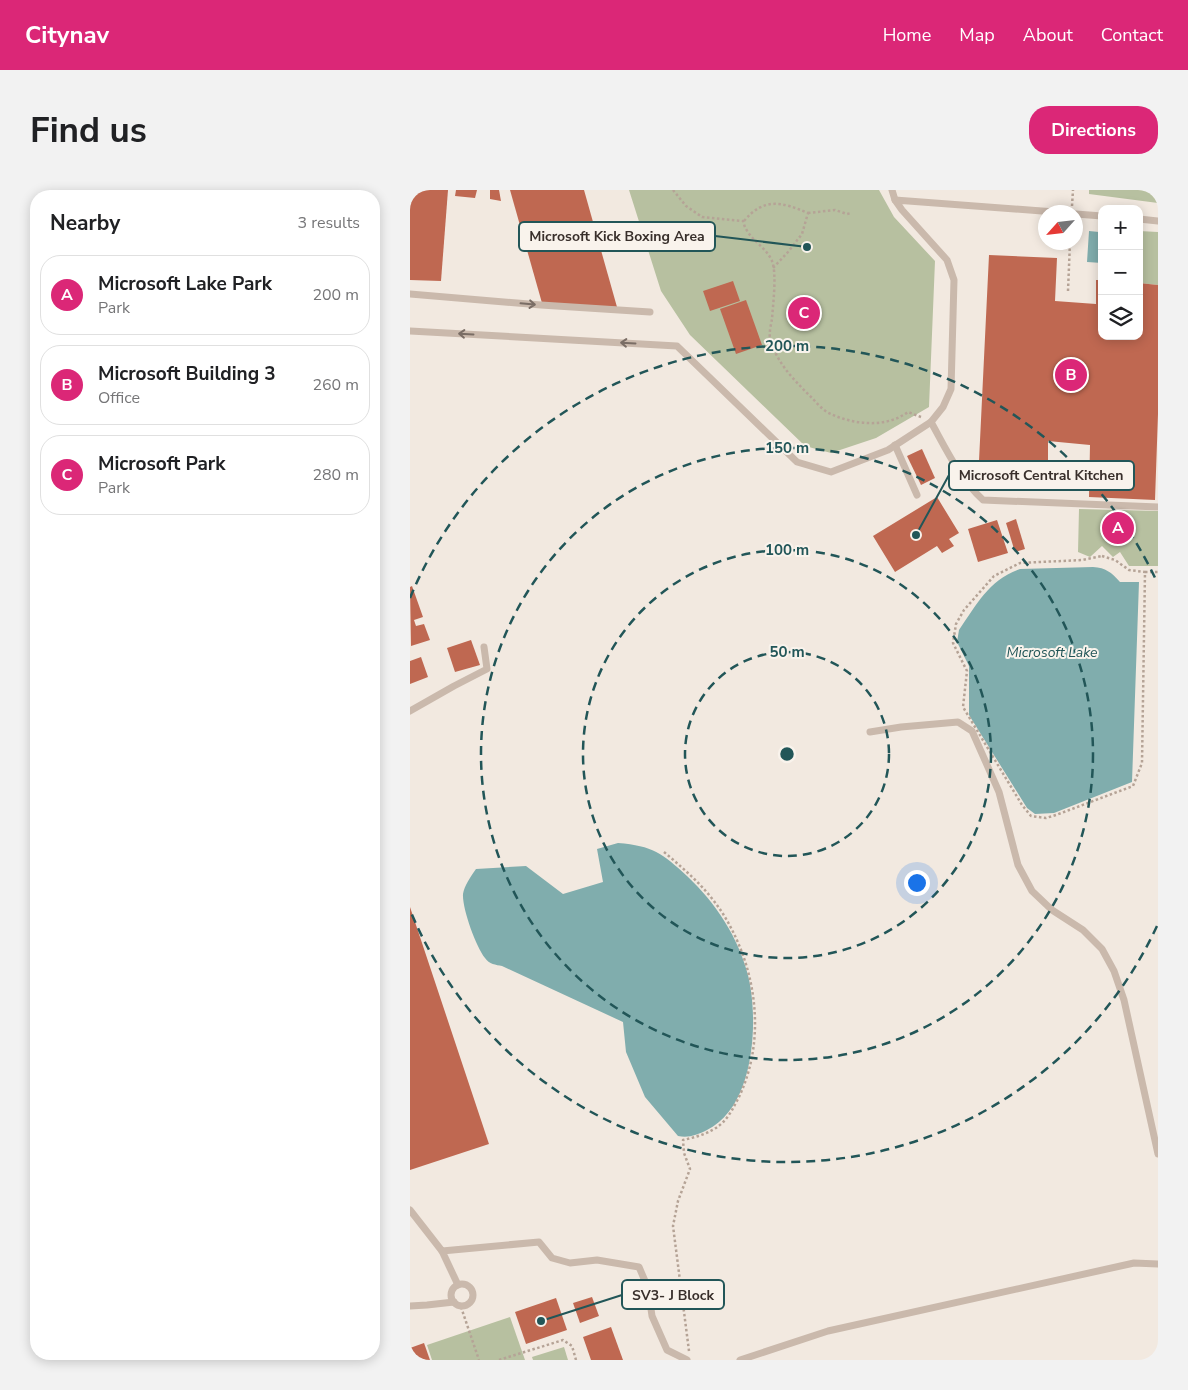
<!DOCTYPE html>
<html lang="en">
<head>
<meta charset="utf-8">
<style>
  :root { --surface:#fff; --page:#f2f2f2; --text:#202124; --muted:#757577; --line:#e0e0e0; --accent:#db2777 }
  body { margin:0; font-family:"Nunito Sans",sans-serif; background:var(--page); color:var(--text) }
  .controls { position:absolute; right:15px; top:15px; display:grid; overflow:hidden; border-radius:10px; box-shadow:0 2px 12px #0003 }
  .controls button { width:45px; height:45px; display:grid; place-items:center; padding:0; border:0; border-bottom:1px solid var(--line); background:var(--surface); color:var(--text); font:25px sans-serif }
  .compass { position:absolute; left:628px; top:15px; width:45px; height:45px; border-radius:50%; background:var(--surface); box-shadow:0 2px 12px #0003; rotate:243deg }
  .you { position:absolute; left:506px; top:692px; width:18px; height:18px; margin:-12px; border:4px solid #fff; border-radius:50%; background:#1a73e8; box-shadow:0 0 0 8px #1a73e833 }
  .badge { display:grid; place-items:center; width:32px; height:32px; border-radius:50%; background:var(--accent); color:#fff; font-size:16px; font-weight:700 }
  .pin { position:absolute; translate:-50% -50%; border:2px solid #fff; box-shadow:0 1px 5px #0006 }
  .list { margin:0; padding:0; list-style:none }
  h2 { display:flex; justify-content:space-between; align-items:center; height:65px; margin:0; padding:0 20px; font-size:21px }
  h2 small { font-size:16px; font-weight:400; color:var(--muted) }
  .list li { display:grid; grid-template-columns:32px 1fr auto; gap:15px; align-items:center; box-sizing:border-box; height:80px; margin:0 10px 10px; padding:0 10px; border:1px solid var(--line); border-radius:20px }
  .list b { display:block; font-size:19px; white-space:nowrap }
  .list p { margin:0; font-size:16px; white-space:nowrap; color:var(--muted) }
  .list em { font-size:16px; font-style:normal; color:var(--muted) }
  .icon { flex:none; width:28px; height:28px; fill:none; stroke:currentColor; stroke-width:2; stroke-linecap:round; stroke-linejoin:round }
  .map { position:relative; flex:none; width:748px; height:1170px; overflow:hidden; border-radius:20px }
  header { display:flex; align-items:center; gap:30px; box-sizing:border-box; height:70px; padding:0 25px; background:var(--accent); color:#fff }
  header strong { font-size:24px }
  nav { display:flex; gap:28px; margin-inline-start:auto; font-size:18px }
  .intro { display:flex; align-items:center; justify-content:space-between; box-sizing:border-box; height:120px; padding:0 30px }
  h1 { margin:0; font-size:35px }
  .button { padding:12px 22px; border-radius:20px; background:var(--accent); color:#fff; font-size:18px; font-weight:700 }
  main { display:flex; gap:30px; padding:0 30px }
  aside { flex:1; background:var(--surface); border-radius:20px; box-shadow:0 2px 12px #0003 }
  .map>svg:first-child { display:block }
</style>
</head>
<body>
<header>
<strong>Citynav</strong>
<nav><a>Home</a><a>Map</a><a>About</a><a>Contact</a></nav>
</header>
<div class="intro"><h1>Find us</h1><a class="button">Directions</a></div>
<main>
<aside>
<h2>Nearby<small>3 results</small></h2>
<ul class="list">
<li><span class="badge">A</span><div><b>Microsoft Lake Park</b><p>Park</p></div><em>200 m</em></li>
<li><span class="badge">B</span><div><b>Microsoft Building 3</b><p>Office</p></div><em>260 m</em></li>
<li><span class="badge">C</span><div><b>Microsoft Park</b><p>Park</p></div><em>280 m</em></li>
</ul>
</aside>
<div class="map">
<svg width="748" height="1170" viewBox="0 0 748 1170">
  <rect width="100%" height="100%" fill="#f2e9e0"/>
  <g fill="#b7c0a0">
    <polygon points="219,0 469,0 484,27 525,71 519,217 466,248 421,263 395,256 280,145 251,101"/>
    <polygon points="679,0 748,0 748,13 679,4"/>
    <polygon points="729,41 748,42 748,95 729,93"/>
    <polygon points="669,319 748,321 748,376 719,376 710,362 703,367 692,356 680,367 668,362"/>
    <polygon points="100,1127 115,1170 22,1170 17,1155"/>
    <polygon points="154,1157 158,1170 123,1170 122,1167"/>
  </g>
  <g fill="#80adad">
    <polygon points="690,33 692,33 692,73 677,72 679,41 689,42"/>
    <path d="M683 377C696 378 701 382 710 392H729L722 592 644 623 625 624 617 618 559 525V476L547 452 549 440C567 414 579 390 610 379Z"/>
    <path d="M208 653C243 656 252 663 277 686 306 713 328 747 338 785 349 830 345 917 297 940 287 945 279 948 268 946L235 907 216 862 213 832 92 776C86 775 79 774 75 768 66 757 52 718 53 704 54 696 61 686 66 679L116 676 153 704 193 692 187 659Z"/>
  </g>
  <g fill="#bf6851">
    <polygon points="0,0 38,0 31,91 0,90"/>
    <polygon points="46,0 67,0 65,8 45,6"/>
    <polygon points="80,0 89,0 91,11 80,9"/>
    <polygon points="100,0 174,0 207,117 132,113"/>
    <polygon points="579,65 647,68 645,111 686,114 686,90 692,90 692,146 729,146 729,93 748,95 748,224 745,310 679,307 680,255 638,251 638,275 569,271"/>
    <polygon points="323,91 330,111 300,121 293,101"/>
    <polygon points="336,110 352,155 326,164 310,119"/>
    <polygon points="512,259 525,288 511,295 497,266"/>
    <polygon points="527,307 549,343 539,349 544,356 532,363 527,356 485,382 463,346"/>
    <polygon points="606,329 615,359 605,362 596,333"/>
    <polygon points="587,330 598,363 568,372 558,339"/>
    <polygon points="2,396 13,427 4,430 6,436 14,434 20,450 1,456 0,397"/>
    <polygon points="61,450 70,475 45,482 37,458"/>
    <polygon points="11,467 18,487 0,494 0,471"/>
    <polygon points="0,717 79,954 0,980"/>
    <polygon points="182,1107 189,1126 170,1133 163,1113"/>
    <polygon points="146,1108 157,1140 116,1154 105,1122"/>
    <polygon points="201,1137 213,1170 181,1170 173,1147"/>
    <polygon points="14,1153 20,1170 0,1170 0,1158"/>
  </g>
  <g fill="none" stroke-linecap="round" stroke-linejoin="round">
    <g stroke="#b5a396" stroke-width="2.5" stroke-dasharray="2.5 2.5" stroke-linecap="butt">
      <path d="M263 0 276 16 292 27 333 31C337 49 355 55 362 71 367 84 363 114 362 129 361 135 359 142 360 148 366 172 383 189 401 207 407 213 413 221 421 224 445 235 476 238 498 222L511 227"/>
      <polyline points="662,16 663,0"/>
      <polyline points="398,23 425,20 437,24 441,23"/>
      <path d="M334 31C354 7 372 12 398 23L392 44 378 62 363 78"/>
      <polyline points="658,101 660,52"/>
      <polygon points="692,366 705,370 719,380 735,382 732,573 723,596 646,625 636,628 621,626 612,615 553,517 557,481 543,453 546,434 554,420 584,386 610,373 672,370"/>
      <polyline points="735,382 748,382"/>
      <path d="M254 662C280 684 304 705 320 736 348 788 355 854 328 909 323 918 319 927 311 934 301 943 286 947 273 950L274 963 280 979 268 1011 263 1036 279 1161"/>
      <polyline points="51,1117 69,1170"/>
      <polyline points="89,1170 153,1150 162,1156 166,1170"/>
    </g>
    <g stroke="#cab9ac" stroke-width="7">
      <polyline points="482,0 485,10"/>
      <path d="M645 22 485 10 492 20 537 70 544 90 541 199 533 217 521 232C536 259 550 289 573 310L748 317"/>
      <polyline points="666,24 692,26"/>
      <polyline points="729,29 748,31"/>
      <polyline points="0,104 131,115 240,122"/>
      <polyline points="0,141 267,156 387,272 421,282 478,260 521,232"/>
      <polyline points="485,255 507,305"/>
      <polyline points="0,521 44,496 77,479 74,457"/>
      <polyline points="460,542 491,537 548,532 562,541 589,602 608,675 622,701 642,720 673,740 692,759 704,781 714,810 748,964"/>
      <polyline points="0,1020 32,1061 129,1052 142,1068 160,1073 187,1070 229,1077 238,1098 242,1126 257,1160 277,1170"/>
      <polyline points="32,1061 48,1095"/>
      <circle cx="52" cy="1105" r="11"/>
      <polyline points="0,1116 17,1115 44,1112"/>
      <polyline points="330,1170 418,1141 724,1073 748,1074"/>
    </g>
  </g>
  <defs><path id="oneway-shaft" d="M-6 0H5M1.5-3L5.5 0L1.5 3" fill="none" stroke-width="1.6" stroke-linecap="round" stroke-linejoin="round" transform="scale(1.25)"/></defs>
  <g stroke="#7a6d65">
    <use href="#oneway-shaft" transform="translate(118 114) rotate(5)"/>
    <use href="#oneway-shaft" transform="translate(56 144) rotate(-177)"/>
    <use href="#oneway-shaft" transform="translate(218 153) rotate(-177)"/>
  </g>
  <g fill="none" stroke="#225658" stroke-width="2.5" stroke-dasharray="9 6">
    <circle cx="377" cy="564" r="102"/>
    <circle cx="377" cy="564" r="204"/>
    <circle cx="377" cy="564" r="306"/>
    <path d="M747 736A408 408 0 0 1 0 720M0 408A408 408 0 0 1 747 392"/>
  </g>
  <g text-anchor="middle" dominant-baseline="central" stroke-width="4" stroke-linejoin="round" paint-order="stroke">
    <g font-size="14" font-style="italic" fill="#225658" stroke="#f9f3ec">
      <text x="642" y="462">Microsoft Lake</text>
    </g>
  </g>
  <circle cx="377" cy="564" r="8" fill="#225658" stroke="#f9f3ec" stroke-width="2.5"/>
  <g font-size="15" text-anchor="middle" font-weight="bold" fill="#225658" stroke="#f9f3ec" stroke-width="4" stroke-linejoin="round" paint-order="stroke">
    <text x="377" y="161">200 m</text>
    <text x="377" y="263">150 m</text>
    <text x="377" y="365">100 m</text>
    <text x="377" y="467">50 m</text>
  </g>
  <path fill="none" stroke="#225658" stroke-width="2" d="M397 57L305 46M506 345L539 285M131 1131L212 1105"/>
  <g fill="#225658" stroke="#f9f3ec" stroke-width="2">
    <circle cx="397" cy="57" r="5"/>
    <circle cx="506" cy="345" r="5"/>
    <circle cx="131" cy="1131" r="5"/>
  </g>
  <g fill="#f9f3ec" stroke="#225658" stroke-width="2">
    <rect x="109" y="32" width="196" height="29" rx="5"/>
    <rect x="539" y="271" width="185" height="29" rx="5"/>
    <rect x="212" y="1090" width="102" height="29" rx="5"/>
  </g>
  <g font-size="14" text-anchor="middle" font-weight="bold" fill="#382f2b">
    <text x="207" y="51">Microsoft Kick Boxing Area</text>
    <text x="631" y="290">Microsoft Central Kitchen</text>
    <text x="263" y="1110">SV3- J Block</text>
  </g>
</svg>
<div class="controls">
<button>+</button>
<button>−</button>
<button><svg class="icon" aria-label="layers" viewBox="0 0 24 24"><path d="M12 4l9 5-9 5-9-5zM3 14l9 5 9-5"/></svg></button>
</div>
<svg class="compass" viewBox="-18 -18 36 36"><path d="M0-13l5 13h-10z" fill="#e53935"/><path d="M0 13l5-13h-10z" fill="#757577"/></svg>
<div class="you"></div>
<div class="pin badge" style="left:708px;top:338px">A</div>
<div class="pin badge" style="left:661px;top:185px">B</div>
<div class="pin badge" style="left:394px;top:123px">C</div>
</div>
</main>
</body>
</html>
